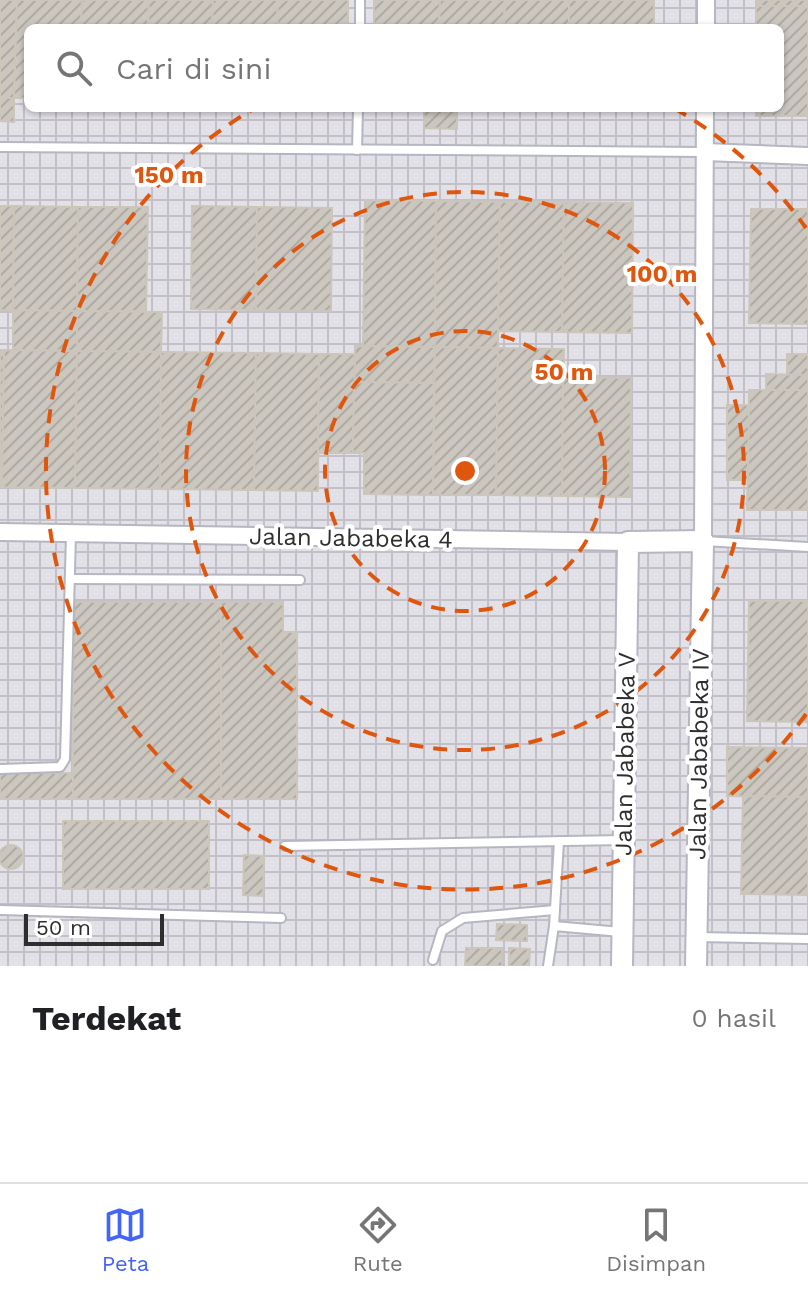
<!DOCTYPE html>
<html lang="id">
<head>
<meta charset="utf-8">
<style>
  :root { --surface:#fff; --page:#f2f2f2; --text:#202124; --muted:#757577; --line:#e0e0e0; --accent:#4264fb }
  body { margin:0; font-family:"Work Sans",sans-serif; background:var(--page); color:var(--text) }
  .scale { position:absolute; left:24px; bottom:20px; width:140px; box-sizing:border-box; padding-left:8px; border:4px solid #2e2e2e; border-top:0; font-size:22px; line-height:28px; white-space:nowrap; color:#2e2e2e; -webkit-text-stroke:6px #fff; paint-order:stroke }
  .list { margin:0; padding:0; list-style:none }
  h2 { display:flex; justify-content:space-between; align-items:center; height:104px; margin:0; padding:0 32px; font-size:34px }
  h2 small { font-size:26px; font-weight:400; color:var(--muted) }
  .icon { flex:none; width:44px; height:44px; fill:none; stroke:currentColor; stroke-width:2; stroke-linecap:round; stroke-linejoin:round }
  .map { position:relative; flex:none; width:808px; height:966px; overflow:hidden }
  .search { position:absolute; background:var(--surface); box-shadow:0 2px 6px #0004; left:24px; right:24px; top:24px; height:88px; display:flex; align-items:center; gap:20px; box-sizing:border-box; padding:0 28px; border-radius:12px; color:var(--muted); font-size:30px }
  .sheet { height:216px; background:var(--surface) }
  nav { display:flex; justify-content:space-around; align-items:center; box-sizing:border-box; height:112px; border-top:2px solid var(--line); background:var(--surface); font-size:22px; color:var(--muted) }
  nav a { display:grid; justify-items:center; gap:4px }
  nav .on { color:var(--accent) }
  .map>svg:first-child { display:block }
</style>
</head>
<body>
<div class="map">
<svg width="808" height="966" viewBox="0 0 808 966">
  <defs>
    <pattern id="industrial-grid" width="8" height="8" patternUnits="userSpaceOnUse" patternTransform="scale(2)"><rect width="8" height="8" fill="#e3e1e8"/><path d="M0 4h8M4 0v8" fill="none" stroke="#c3c1c7"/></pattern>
    <pattern id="building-hatch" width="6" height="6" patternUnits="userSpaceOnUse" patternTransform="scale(2)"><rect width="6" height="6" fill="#cbc7bf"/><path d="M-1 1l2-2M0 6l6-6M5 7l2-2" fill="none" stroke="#afaba4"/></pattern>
  </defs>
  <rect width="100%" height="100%" fill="#efe9e1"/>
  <path fill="url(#industrial-grid)" fill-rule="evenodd" d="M0 0H808V966H0ZM28 28H780V108H28Z"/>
  <g fill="url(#building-hatch)" stroke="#cbc5ba" stroke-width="2">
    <polygon points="0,0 17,0 14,98 0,98"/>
    <polygon points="17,0 82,0 81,28 28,28 28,98 14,98"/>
    <polygon points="82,0 149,0 148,28 81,28"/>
    <polygon points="149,0 213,0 212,28 148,28"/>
    <polygon points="213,0 278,0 277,28 212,28"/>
    <polygon points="278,0 348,0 348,28 277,28"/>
    <polygon points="374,0 440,0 439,28 374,28"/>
    <polygon points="440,0 505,0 504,28 439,28"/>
    <polygon points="505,0 569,0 569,28 504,28"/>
    <polygon points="569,0 654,0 654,26 569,28"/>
    <rect x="756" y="0" width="52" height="6"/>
    <polygon points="756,6 808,6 808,116 756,116 756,108 780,108 780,28 756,28"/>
    <polygon points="0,98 14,98 14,122 0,121"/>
    <polygon points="424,108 457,108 457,129 424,128"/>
    <polygon points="365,200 436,201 435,347 363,346"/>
    <polygon points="436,201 500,202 498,348 435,347"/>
    <polygon points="500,202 564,202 562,332 498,331"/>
    <polygon points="564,202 633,203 632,333 562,332"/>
    <polygon points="0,206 14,206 13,310 0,310"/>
    <polygon points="14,206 78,207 77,311 13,310"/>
    <polygon points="192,206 257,207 256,310 191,309"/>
    <polygon points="78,207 148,207 146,311 77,311"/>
    <polygon points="257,207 332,208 331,311 256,310"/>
    <polygon points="751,209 808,209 808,324 749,323"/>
    <polygon points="13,310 77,311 77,351 13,350"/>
    <polygon points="77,311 162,312 161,352 77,351"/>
    <polygon points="355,346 435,347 434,383 354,382"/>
    <polygon points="435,347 498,348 496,495 433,495"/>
    <polygon points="498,348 564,349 562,496 496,495"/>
    <polygon points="0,350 4,350 2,487 0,487"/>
    <polygon points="4,350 77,351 75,488 2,487"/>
    <polygon points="77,351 161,352 160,489 75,488"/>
    <polygon points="161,352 256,353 254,490 160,489"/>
    <polygon points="256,353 319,354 318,491 254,490"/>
    <polygon points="319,354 355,354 353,453 318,453"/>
    <rect x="787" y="354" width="21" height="21"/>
    <polygon points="766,374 808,375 808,390 766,390"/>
    <polygon points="563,377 631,378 630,497 562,496"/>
    <polygon points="354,382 434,383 433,495 364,494 364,453 353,453"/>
    <polygon points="749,390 808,390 808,510 747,510"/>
    <polygon points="727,405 749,405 748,480 727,480"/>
    <polygon points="749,601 808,601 808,722 747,721"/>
    <rect x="73" y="602" width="148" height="197"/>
    <polygon points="221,602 283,602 283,632 297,632 297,799 221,799"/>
    <polygon points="727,747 808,748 808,797 727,796"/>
    <rect x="0" y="773" width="73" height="26"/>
    <polygon points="743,796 808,797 808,895 741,894"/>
    <rect x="63" y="821" width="146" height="68"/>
    <circle cx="11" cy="857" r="12"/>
    <polygon points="244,855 264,856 263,896 243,895"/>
    <polygon points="497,924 527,925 527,941 496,940"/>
    <polygon points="466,948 502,948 502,966 465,966"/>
    <polygon points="509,948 530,949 529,966 509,966"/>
  </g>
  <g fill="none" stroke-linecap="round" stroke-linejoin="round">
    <g stroke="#b4b7c1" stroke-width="12">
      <g id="service">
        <polyline points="360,28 360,0"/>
        <polyline points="0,147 705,152"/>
        <polyline points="357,150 358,108"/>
        <polyline points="704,541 808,547"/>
        <polyline points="70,579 300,580"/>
        <polyline points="0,769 60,767 65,759 71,534"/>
        <polyline points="285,846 624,840"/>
        <polyline points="0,910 281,918"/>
        <polyline points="554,926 559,841"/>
        <polyline points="697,937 808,939"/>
        <polyline points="433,960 442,931 463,918 555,910"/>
        <polyline points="548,966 554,926 621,932"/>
      </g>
    </g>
    <g stroke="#b4b7c1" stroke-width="20">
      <g id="minor">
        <polyline points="706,28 706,0"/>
        <polyline points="705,152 808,156"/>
        <polyline points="0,532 628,542"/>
        <polyline points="703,541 705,108"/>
      </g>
    </g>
    <g stroke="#b4b7c1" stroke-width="24">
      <polyline id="tertiary" points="622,966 628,542 703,541 696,966"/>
    </g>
    <use href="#service" stroke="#fff" stroke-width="8"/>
    <use href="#minor" stroke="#fff" stroke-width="16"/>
    <use href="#tertiary" stroke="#fff" stroke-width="20"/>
  </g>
  <g fill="none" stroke="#df570e" stroke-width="4" stroke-dasharray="14 10">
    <circle cx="465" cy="471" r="140"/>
    <circle cx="465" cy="471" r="279"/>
    <path d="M806 714A419 419 0 1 1 255 108M674 108A419 419 0 0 1 806 228"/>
  </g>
  <g text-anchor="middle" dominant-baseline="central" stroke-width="8" stroke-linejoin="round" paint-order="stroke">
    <g font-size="24" fill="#2e2e2e" stroke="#fff">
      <text transform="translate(351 538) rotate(1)">Jalan Jababeka 4</text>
      <text transform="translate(625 754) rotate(-89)">Jalan Jababeka V</text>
      <text transform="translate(699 754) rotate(-89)">Jalan Jababeka IV</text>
    </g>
  </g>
  <circle cx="465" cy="471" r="12" fill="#df570e" stroke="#fff" stroke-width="4"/>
  <g font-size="24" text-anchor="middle" font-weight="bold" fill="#df570e" stroke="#fff" stroke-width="8" stroke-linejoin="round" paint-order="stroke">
    <text x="169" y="183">150 m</text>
    <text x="662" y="282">100 m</text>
    <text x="564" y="380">50 m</text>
  </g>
</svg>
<div class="scale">50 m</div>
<div class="search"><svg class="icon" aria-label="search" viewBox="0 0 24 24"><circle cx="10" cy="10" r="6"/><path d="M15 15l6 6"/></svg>Cari di sini</div>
</div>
<section class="sheet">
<h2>Terdekat<small>0 hasil</small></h2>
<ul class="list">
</ul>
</section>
<nav>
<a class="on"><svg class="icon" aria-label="map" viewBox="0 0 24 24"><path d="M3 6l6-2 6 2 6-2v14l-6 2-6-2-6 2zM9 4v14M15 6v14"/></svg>Peta</a>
<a><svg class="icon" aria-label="directions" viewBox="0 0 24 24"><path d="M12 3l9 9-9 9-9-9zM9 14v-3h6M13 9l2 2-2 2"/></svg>Rute</a>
<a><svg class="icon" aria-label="saved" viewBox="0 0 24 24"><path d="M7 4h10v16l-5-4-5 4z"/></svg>Disimpan</a>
</nav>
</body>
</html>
